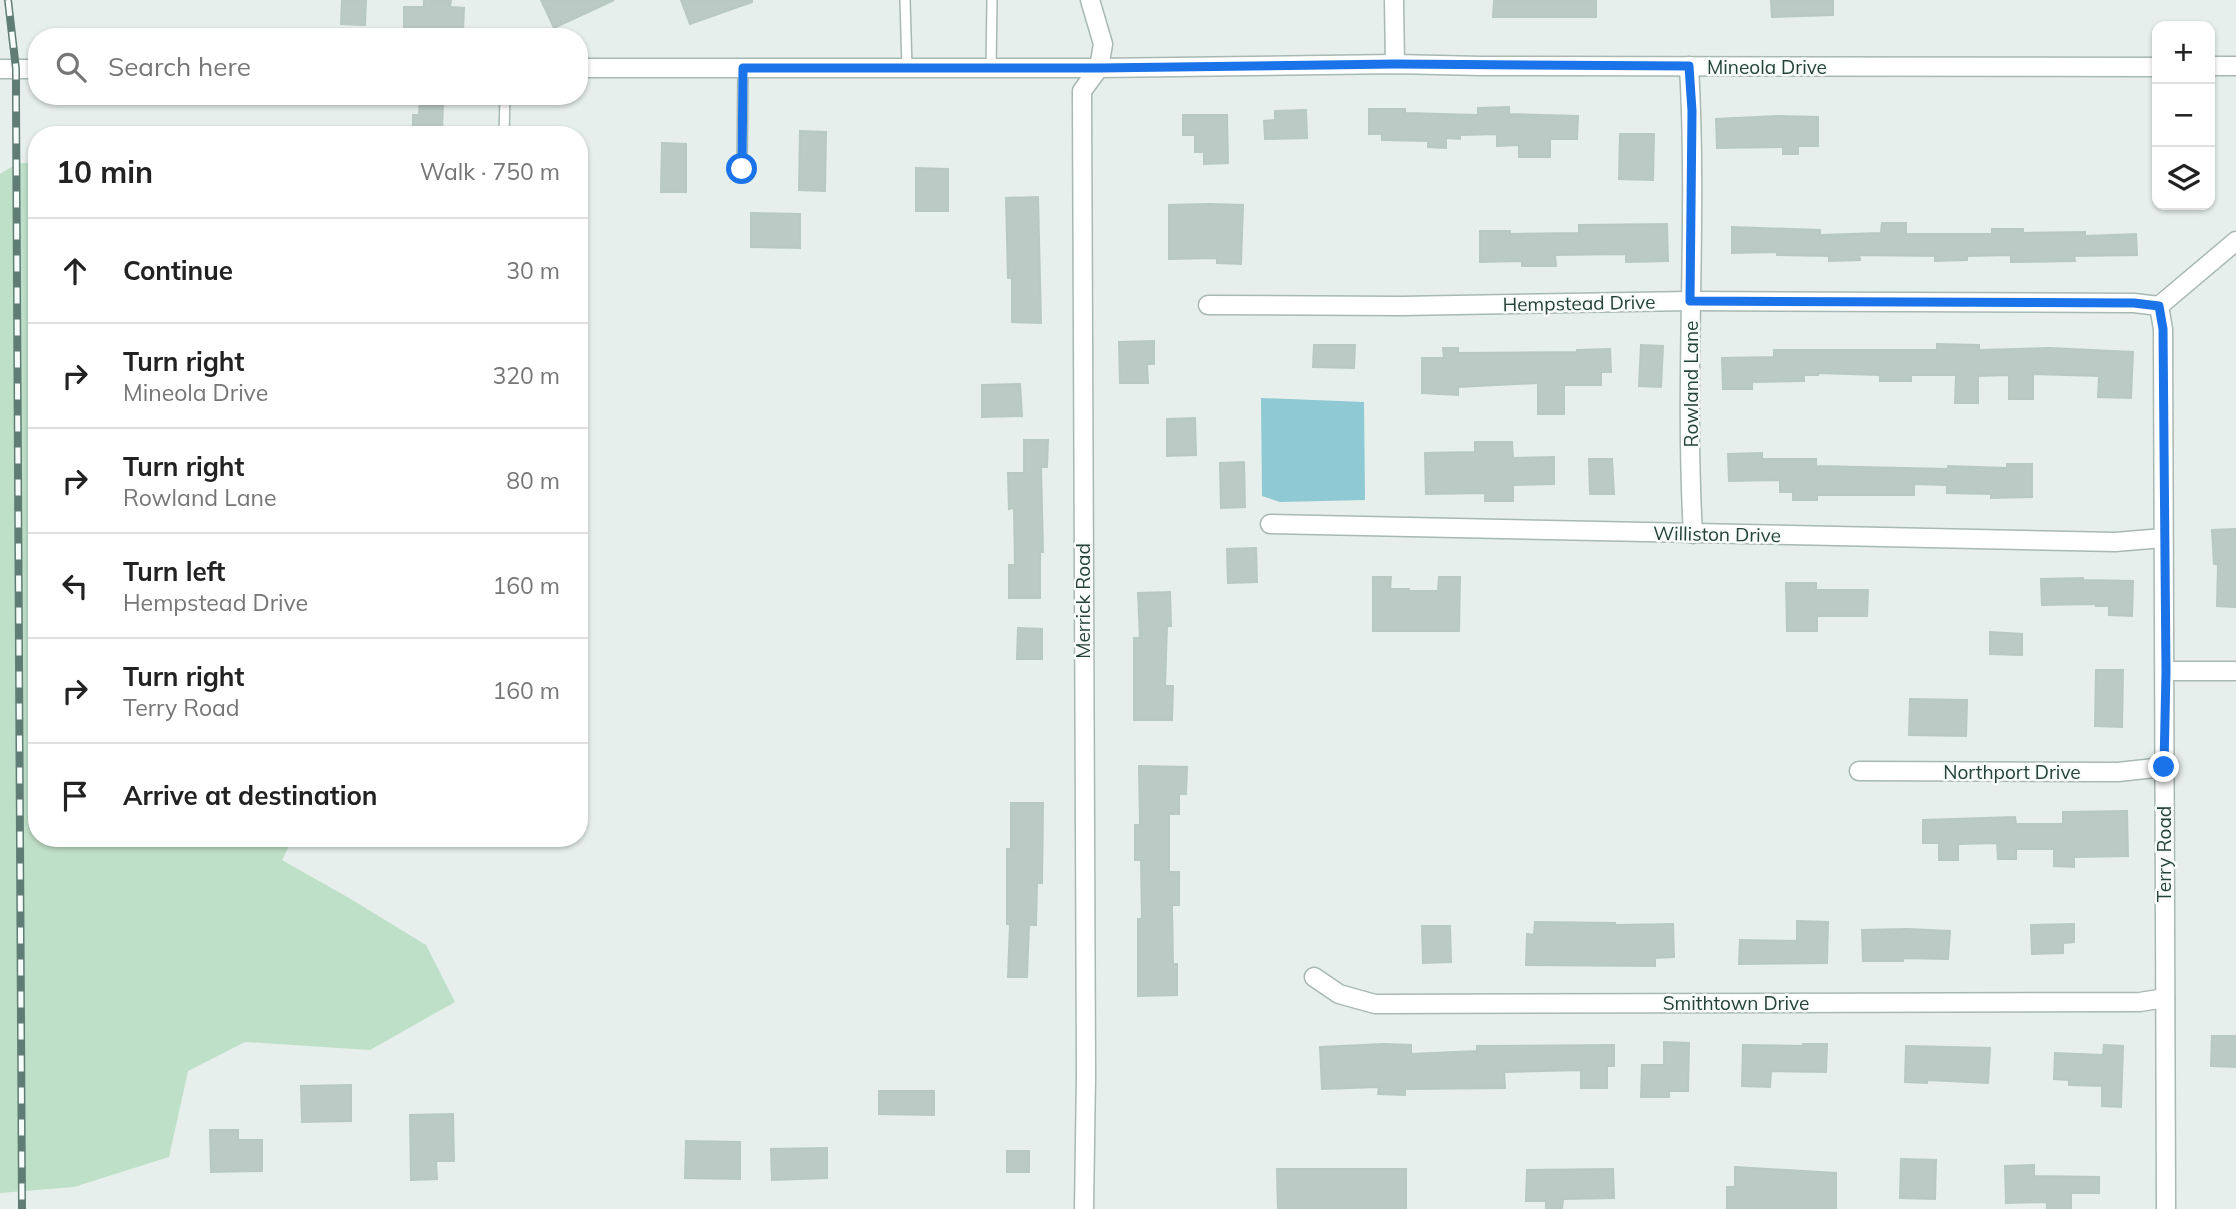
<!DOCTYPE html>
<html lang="en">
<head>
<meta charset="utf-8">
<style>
  :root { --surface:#fff; --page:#f6f6f6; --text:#222; --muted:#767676; --line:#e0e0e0 }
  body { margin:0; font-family:Mulish,sans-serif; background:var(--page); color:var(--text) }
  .controls { position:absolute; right:21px; top:21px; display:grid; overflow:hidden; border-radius:14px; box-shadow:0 2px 5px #0004 }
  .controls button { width:63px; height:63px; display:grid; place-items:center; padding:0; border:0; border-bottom:2px solid var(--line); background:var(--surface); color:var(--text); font:35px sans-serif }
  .stop { position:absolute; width:21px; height:21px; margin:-16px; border:5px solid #1a73e8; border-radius:50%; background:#fff }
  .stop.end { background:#1a73e8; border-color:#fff; box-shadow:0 2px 7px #0008 }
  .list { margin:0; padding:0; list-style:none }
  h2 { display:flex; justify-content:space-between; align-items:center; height:91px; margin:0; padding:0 28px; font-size:30px }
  h2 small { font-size:23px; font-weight:400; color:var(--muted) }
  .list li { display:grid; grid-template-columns:46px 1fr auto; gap:21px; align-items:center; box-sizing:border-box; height:105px; padding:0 28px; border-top:2px solid var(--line) }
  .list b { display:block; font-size:26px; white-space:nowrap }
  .list p { margin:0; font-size:23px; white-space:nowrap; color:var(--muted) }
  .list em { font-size:23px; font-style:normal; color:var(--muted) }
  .icon { flex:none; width:38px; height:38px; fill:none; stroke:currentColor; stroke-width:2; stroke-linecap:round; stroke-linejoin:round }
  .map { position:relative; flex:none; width:2236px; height:1209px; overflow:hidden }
  .search { position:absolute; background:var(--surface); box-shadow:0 2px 5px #0004; left:28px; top:28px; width:560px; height:77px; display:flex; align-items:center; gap:18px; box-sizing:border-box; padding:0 24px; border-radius:28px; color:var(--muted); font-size:26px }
  .panel { position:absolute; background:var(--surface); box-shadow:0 2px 5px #0004; left:28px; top:126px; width:560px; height:721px; border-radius:28px }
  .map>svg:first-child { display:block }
</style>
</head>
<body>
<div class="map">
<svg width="2236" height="1209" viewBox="0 0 2236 1209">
  <rect width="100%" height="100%" fill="#e6efeb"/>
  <polygon fill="#bfe0c8" points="18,163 37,163 37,838 293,838 282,860 349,898 426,945 455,1002 370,1050 245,1042 188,1071 169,1157 74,1187 0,1193 0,174"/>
  <polygon fill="#8ec9d4" points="1261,398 1364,402 1365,500 1280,502 1262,496"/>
  <g fill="#bbcac4" stroke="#b8c9c2" stroke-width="2">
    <polygon points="342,0 366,0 365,25 341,24"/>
    <polygon points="424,0 451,0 450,7 464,8 463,32 404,31 404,7 424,7"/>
    <polygon points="541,0 614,0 554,28"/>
    <polygon points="681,0 752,0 752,2 690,24"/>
    <polygon points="1494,0 1596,0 1596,17 1493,17"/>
    <polygon points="1771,0 1833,0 1833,15 1772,17"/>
    <polygon points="420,99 443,99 442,135 413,135 413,115 419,115"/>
    <polygon points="1509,107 1509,114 1578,116 1577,139 1550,139 1550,157 1519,157 1519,145 1497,146 1497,134 1460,135 1460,139 1446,138 1446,148 1428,147 1428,141 1382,140 1382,134 1369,134 1369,109 1405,109 1405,113 1478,115 1478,108"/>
    <polygon points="1306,110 1307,138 1265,139 1264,121 1275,120 1275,111"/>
    <polygon points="1183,115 1227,115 1228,163 1204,164 1204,152 1195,152 1195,135 1183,135"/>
    <polygon points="1778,116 1818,117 1818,146 1798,146 1798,154 1783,154 1783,147 1717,148 1716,119"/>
    <polygon points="800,131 826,132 825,191 799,190"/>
    <polygon points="1620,134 1654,134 1653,180 1619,179"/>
    <polygon points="662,143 686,144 686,192 661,192"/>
    <polygon points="916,168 948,169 948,211 916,211"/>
    <polygon points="1038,197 1041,323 1012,322 1012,278 1008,278 1006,198"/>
    <polygon points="1209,204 1243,205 1241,264 1217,263 1217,258 1169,259 1169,205"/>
    <polygon points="751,213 800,214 800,248 751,247"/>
    <polygon points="1882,223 1906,223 1906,234 1992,234 1992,229 2023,229 2023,233 2085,232 2085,236 2136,234 2137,255 2074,256 2075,261 2011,262 2011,255 1967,256 1967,260 1935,261 1935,256 1859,255 1860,260 1829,261 1829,256 1777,255 1777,252 1732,253 1732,227 1820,230 1820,235 1881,233"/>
    <polygon points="1667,224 1668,261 1626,262 1626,254 1555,255 1556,266 1522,266 1522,261 1480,262 1480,231 1510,231 1510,234 1579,233 1579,225"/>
    <polygon points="1154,341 1154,364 1147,364 1148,383 1120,383 1119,342"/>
    <polygon points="1937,344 1979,345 1979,350 2049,348 2133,352 2131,398 2098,397 2099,376 2033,374 2033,399 2009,399 2009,375 1978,376 1978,403 1955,403 1956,375 1911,375 1911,381 1880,381 1880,375 1818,373 1818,375 1804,375 1804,381 1752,382 1752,389 1723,389 1722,358 1774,357 1774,350 1937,350"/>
    <polygon points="1314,345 1355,345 1354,368 1313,367"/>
    <polygon points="1641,345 1663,346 1661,387 1639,386"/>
    <polygon points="1443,348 1458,348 1458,353 1577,352 1577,350 1610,349 1611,372 1601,372 1601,385 1564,385 1564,414 1538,414 1538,383 1458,387 1458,395 1422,393 1422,358 1444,358"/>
    <polygon points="1020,384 1022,416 982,417 982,385"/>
    <polygon points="1195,418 1196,455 1167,456 1167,419"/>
    <polygon points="1024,440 1048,440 1047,467 1041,467 1043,552 1040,552 1040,598 1009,598 1009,565 1015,565 1014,508 1009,509 1008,473 1024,473"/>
    <polygon points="1475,442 1512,442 1513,458 1554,457 1554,484 1513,485 1513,501 1485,501 1485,493 1426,494 1425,453 1475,452"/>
    <polygon points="1762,453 1762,459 1816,459 1816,466 1948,469 1948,466 2007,468 2007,464 2032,464 2032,497 1991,498 1991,494 1947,493 1947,485 1914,484 1914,495 1817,495 1817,500 1793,500 1793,492 1780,492 1780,480 1729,481 1728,454"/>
    <polygon points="1589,459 1612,459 1614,494 1590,494"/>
    <polygon points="1244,462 1245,507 1221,508 1220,463"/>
    <polygon points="2236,529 2236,607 2217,606 2218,564 2214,564 2212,530"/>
    <polygon points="1256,548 1257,582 1228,583 1227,549"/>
    <polygon points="1373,577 1391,577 1390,589 1409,589 1409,591 1438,591 1439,577 1460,577 1459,631 1373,631"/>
    <polygon points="2083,578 2083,580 2133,581 2132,616 2109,615 2109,606 2096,606 2096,604 2042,605 2041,579"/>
    <polygon points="1786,583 1816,583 1816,590 1868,590 1867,616 1817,616 1817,631 1787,631"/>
    <polygon points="1170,592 1171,626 1167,626 1165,686 1173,686 1172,720 1134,720 1134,638 1140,638 1138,593"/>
    <polygon points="1018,628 1042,629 1042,659 1017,659"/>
    <polygon points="1990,632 2022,634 2022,655 1990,654"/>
    <polygon points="2096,670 2123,670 2122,727 2095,726"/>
    <polygon points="1910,699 1967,700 1966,736 1909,735"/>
    <polygon points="1139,766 1187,767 1186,794 1179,794 1179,814 1169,814 1169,872 1179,872 1179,905 1172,905 1173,964 1177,964 1177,995 1138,996 1138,919 1142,919 1141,860 1135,860 1135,825 1140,825"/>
    <polygon points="1011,803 1043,803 1042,883 1037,883 1036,925 1029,925 1027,977 1008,977 1010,924 1007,924 1007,849 1011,849"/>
    <polygon points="2127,811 2128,856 2074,857 2074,867 2054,866 2054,849 2016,849 2016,859 1998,859 1997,843 1958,844 1958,860 1939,860 1939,843 1923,843 1923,820 2015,817 2016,824 2063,824 2063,812"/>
    <polygon points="1797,921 1828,922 1827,963 1739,964 1740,940 1797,941"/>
    <polygon points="1535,922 1615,923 1615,925 1673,924 1674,957 1655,958 1655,966 1526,965 1527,934 1534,935"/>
    <polygon points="2074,924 2074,942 2063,943 2063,953 2032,954 2031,925"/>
    <polygon points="1422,926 1450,926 1451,962 1423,963"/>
    <polygon points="1907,929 1950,931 1948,959 1903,958 1903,961 1863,961 1862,930"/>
    <polygon points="2212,1036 2236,1036 2236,1067 2211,1066"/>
    <polygon points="1664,1042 1689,1043 1688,1091 1669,1091 1669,1097 1641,1097 1642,1065 1664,1065"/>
    <polygon points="1384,1044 1411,1045 1411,1054 1477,1051 1477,1046 1614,1045 1614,1066 1607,1066 1607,1088 1581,1088 1581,1070 1504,1072 1505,1088 1405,1089 1405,1095 1378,1094 1379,1087 1322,1089 1320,1047"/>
    <polygon points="1803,1044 1827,1044 1826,1072 1771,1071 1770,1087 1742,1086 1743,1045 1803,1046"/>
    <polygon points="2104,1045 2123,1046 2121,1107 2102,1106 2102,1086 2069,1085 2069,1080 2054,1079 2055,1053 2103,1055"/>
    <polygon points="1906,1046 1990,1048 1988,1083 1927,1080 1927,1083 1905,1082"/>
    <polygon points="351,1085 351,1121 302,1122 301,1086"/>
    <polygon points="879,1091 934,1091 934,1115 879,1114"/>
    <polygon points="453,1114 454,1161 436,1161 437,1179 411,1180 410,1115"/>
    <polygon points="210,1130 238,1130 238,1140 262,1140 262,1171 211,1172"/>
    <polygon points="686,1141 740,1142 740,1179 685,1178"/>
    <polygon points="827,1148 827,1178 772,1180 771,1149"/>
    <rect x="1007" y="1151" width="22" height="21"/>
    <polygon points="1901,1159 1936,1160 1935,1199 1900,1198"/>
    <polygon points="2034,1165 2034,1176 2099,1177 2099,1193 2071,1193 2071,1209 2047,1209 2047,1202 2006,1203 2005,1166"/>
    <polygon points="1735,1167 1836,1173 1836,1209 1727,1209 1727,1187 1735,1187"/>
    <polygon points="1277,1169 1406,1169 1406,1209 1278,1209"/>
    <polygon points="1613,1169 1614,1198 1563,1199 1562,1209 1546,1209 1546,1201 1526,1201 1527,1170"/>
  </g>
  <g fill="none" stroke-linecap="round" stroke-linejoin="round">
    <g stroke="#a8b8b2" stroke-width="12">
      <g id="lane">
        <polyline points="905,0 907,68"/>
        <polyline points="991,68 992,0"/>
        <polyline points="504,135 505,96"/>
        <polyline points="742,169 743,68"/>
      </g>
    </g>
    <g stroke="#a8b8b2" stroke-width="21">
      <g id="street">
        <polyline points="1394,0 1395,64"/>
        <path d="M1689 66C1698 222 1684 378 1693 534"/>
        <polyline points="2210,66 2236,66"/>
        <polyline points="579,68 1099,68 1395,64 1481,66 2157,67"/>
        <polyline points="0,69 37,69"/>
        <polyline points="1208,305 1401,306 1690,301 2134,303 2159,306"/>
        <polyline points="2159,306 2163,329 2166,1209"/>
        <polyline points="2159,306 2236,241"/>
        <polyline points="1270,524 2115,542 2163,538"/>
        <polyline points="2166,671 2236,671"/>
        <polyline points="1859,771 2118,772 2164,767"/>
        <polyline points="1314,977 1339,994 1375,1004 2140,1002 2165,998"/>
        <polyline points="1084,1209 1086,1075 1082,91 1099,68 1103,44 1090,0"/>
      </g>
    </g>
    <use href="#lane" stroke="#fff" stroke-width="9"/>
    <use href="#street" stroke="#fff" stroke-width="18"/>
    <g stroke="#5f7d75" stroke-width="8">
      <polyline id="rail" points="8,0 16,69 16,102 22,1209"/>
    </g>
    <use href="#rail" stroke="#f7fbf9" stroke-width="5" stroke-dasharray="16" stroke-linecap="butt"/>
  </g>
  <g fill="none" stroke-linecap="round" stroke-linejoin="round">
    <polyline stroke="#1a73e8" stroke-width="9" points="742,169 743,68 1099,68 1395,64 1689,66 1692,111 1690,301 2134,303 2159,306 2163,329 2166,671 2164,767"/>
  </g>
  <g text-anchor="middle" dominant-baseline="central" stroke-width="5" stroke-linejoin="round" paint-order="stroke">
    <g font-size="19" fill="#24423a" stroke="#f7fbf9">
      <text x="1767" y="67">Mineola Drive</text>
      <text transform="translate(1579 303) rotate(-1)">Hempstead Drive</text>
      <text transform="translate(1691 384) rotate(-90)">Rowland Lane</text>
      <text transform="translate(1717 534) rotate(1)">Williston Drive</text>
      <text transform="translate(1083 601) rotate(-90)">Merrick Road</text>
      <text x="2012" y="772">Northport Drive</text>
      <text transform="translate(2164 854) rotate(-90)">Terry Road</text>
      <text x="1736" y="1003">Smithtown Drive</text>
    </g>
  </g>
</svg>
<div class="controls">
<button>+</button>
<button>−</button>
<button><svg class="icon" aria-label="layers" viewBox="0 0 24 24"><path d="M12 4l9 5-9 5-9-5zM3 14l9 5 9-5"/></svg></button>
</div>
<div class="stop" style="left:742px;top:169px"></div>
<div class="stop end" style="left:2164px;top:767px"></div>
<div class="search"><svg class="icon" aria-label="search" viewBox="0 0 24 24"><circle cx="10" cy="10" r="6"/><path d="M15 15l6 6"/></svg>Search here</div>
<section class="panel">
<h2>10 min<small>Walk · 750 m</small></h2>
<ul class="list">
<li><svg class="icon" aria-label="ahead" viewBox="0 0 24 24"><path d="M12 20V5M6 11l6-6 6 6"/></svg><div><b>Continue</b></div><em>30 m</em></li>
<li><svg class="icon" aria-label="right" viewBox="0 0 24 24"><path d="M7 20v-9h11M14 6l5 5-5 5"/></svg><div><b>Turn right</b><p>Mineola Drive</p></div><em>320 m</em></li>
<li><svg class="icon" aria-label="right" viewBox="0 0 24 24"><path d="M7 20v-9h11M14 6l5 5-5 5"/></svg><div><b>Turn right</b><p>Rowland Lane</p></div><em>80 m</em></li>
<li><svg class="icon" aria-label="left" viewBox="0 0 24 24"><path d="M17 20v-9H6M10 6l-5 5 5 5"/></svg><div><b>Turn left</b><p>Hempstead Drive</p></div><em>160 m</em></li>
<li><svg class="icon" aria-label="right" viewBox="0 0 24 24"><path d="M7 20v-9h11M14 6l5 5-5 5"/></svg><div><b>Turn right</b><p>Terry Road</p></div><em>160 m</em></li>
<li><svg class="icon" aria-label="arrive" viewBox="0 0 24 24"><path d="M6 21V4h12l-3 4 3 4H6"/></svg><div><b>Arrive at destination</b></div></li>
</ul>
</section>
</div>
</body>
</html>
